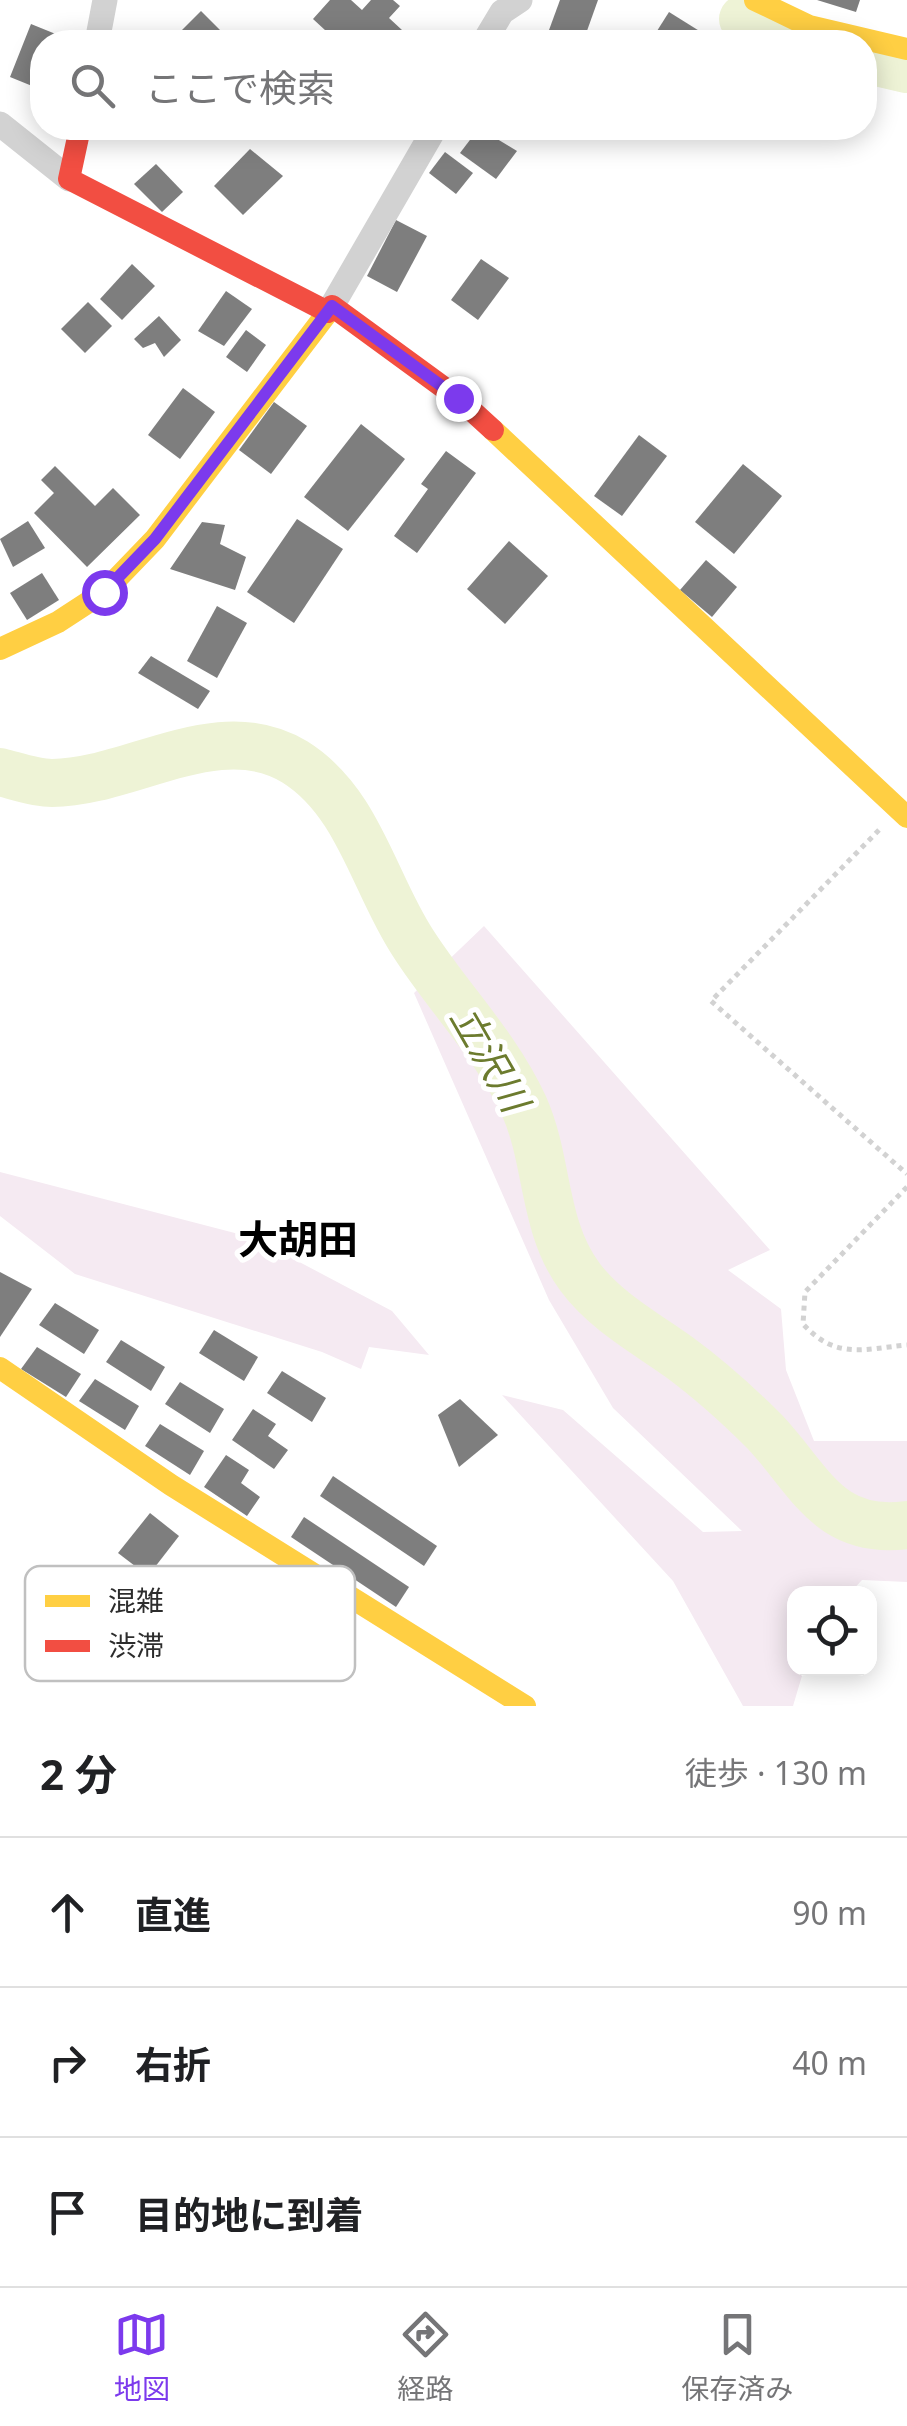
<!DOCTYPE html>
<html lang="ja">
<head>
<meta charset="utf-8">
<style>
  :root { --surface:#fff; --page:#f6f6f6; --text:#202124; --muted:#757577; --line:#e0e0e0; --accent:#7c3aed }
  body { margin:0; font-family:"Noto Sans","Noto Sans JP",sans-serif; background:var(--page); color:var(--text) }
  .controls { position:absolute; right:30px; bottom:30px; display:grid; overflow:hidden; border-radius:20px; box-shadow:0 5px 25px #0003 }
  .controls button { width:90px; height:90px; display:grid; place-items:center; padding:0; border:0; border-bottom:2px solid var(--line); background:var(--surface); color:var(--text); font:50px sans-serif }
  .stop { position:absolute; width:30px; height:30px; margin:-22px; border:8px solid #7c3aed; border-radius:50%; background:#fff }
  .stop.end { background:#7c3aed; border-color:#fff; box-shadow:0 2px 10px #0008 }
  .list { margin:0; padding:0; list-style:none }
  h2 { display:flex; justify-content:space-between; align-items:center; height:130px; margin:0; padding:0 40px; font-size:42px }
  h2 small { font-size:32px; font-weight:400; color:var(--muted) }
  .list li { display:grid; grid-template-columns:65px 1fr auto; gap:30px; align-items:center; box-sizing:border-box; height:150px; padding:0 40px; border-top:2px solid var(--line) }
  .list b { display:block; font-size:38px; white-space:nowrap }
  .list em { font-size:32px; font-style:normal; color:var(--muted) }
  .icon { flex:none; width:55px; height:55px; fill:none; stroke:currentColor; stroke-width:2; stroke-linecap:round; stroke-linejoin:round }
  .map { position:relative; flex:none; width:907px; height:1706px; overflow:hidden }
  .search { position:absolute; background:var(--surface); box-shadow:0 5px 25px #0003; left:30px; right:30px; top:30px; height:110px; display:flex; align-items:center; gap:25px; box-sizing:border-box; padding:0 35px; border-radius:40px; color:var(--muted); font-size:38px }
  .sheet { height:580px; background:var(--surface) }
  nav { display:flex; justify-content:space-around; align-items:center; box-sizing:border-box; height:140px; border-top:2px solid var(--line); background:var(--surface); font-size:28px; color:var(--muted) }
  nav a { display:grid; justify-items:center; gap:5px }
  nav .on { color:var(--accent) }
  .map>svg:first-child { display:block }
</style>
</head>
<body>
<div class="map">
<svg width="907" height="1706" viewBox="0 0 907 1706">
  <rect width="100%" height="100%" fill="#fff"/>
  <g fill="#f5eaf2">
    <polygon points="484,926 770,1250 728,1270 781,1309 786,1370 814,1441 907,1441 907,1582 862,1580 850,1593 794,1594 794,1668 804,1669 793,1706 743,1706 673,1581 502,1395 563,1410 703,1532 742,1531 613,1408 549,1300 414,993"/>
    <polygon points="0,1172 254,1238 392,1311 429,1355 369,1347 361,1369 322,1352 75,1274 0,1216"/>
  </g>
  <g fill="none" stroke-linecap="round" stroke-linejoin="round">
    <g stroke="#eef3d6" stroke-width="48">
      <polyline points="743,19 801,42"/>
      <polyline points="864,59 907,69"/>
      <path d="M0 772C16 776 35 783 52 783 130 783 219 715 295 762 359 802 374 884 413 943 448 998 496 1045 524 1106 549 1162 542 1226 580 1277 605 1311 647 1334 679 1357 709 1379 739 1406 765 1432 811 1481 828 1535 907 1525"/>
    </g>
  </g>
  <g fill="#7e7e7e">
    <polygon points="330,0 351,0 362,10 371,0 393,0 400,6 389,18 415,42 338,42 313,19"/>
    <polygon points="560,0 598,0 583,42 545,41"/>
    <polygon points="817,0 860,0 856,12"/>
    <polygon points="201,11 229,39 225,42 191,42 180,32"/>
    <polygon points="669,12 717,42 650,42"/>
    <polygon points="31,24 68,39 66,42 42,42 42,90 10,77"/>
    <polygon points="479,128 517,151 496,179 460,153"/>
    <polygon points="250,149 283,176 243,215 214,186"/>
    <polygon points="445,152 473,173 456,194 429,173"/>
    <polygon points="156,164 183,192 162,212 134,184"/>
    <polygon points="396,220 427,236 397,292 367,276"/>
    <polygon points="481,259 509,278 478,320 451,300"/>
    <polygon points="132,264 155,286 122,320 100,299"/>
    <polygon points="226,291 252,309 224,346 198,331"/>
    <polygon points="88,302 112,326 85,353 61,329"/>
    <polygon points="159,316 181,340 164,357 155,343 143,348 134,339"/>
    <polygon points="246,330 266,345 247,372 226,357"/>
    <polygon points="183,388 215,412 180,459 148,435"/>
    <polygon points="274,402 307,426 271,474 239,450"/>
    <polygon points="361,424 405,459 348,531 304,497"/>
    <polygon points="639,435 667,456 622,516 594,496"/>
    <polygon points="446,451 476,473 417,553 394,536 428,489 421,484"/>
    <polygon points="743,464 782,496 734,554 695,522"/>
    <polygon points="55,466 95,506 113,488 140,515 87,567 34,513 54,493 41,480"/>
    <polygon points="297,519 343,549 294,623 247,592"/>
    <polygon points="28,521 45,548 13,567 0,539"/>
    <polygon points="202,522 225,525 220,544 246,557 235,590 170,569"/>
    <polygon points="509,541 548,576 505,624 467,589"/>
    <polygon points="706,560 737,587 712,617 680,590"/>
    <polygon points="42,573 59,600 27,620 10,593"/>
    <polygon points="217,606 247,623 217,678 187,661"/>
    <polygon points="151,656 210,691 198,709 138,673"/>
    <polygon points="0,1272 32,1289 0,1337"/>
    <polygon points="55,1303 99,1330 84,1354 39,1325"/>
    <polygon points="214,1330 258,1357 244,1381 199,1353"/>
    <polygon points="121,1340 165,1367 151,1391 106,1362"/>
    <polygon points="37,1347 81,1374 66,1397 21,1369"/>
    <polygon points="282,1371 326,1398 312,1422 267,1393"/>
    <polygon points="95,1379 139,1406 125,1430 79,1401"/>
    <polygon points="180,1382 224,1409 210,1433 165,1404"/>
    <polygon points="460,1399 498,1435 459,1467 438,1415"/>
    <polygon points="253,1409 276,1424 268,1436 288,1450 274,1469 232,1440"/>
    <polygon points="160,1424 204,1451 190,1475 145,1446"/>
    <polygon points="226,1455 249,1470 241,1483 260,1497 247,1516 204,1487"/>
    <polygon points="333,1476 437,1546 424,1566 320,1496"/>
    <polygon points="150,1513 179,1536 148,1576 118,1553"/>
    <polygon points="304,1517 409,1587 396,1607 291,1537"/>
  </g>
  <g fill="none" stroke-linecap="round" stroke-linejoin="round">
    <g stroke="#d2d2d2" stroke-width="5" stroke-dasharray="5 5" stroke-linecap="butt">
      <polyline points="879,830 711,1001 907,1174"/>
      <path d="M907 1187 805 1292 803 1324C836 1360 863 1349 907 1345"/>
    </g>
    <g stroke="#d2d2d2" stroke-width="25">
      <polyline points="97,42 105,0"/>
      <polyline points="484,42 502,12 520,0"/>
      <polyline points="0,124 69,179"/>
      <polyline points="332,306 435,128"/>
    </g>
    <g stroke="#ffcf43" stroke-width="22">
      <polyline points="755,0 809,26 907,49"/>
      <polyline points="493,430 907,817"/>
      <polyline points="0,649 58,622 104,592 155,539 328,312"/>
      <polyline points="0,1368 171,1485 525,1706"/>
    </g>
    <polyline stroke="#f24e42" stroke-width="22" points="80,128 69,179 328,312 332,306 458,398 493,430"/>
  </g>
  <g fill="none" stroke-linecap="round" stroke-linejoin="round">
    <polyline stroke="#7c3aed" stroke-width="12" points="104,592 155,539 332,306 458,398"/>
  </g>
  <g text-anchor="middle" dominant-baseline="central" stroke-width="10" stroke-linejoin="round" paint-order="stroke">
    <g font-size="38" font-style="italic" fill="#6c7b2e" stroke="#fff">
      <text transform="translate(491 1058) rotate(60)">立沢川</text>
    </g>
    <g font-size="40" font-weight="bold" fill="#000" stroke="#fff">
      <text x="298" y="1238">大胡田</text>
    </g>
  </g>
  <rect x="25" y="1566" width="330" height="115" rx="15" fill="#fff" stroke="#c0c0c0" stroke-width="2.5"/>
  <rect x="45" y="1595" width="45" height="12" fill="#ffcf43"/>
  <rect x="45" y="1640" width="45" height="12" fill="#f24e42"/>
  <g font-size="28" fill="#2d2d2d">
    <text x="108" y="1611">混雑</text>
    <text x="108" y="1656">渋滞</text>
  </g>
</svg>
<div class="controls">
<button><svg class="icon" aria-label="locate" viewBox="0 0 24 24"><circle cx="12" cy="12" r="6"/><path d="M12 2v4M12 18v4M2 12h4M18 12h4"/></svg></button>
</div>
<div class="stop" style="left:104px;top:592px"></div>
<div class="stop end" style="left:458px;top:398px"></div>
<div class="search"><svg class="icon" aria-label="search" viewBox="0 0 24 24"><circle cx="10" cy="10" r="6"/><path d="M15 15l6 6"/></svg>ここで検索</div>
</div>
<section class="sheet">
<h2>2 分<small>徒歩 · 130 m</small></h2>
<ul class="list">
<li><svg class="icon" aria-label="ahead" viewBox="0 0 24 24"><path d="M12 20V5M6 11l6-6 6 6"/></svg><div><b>直進</b></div><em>90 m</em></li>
<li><svg class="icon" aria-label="right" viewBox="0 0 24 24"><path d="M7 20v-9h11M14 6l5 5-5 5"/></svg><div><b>右折</b></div><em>40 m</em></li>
<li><svg class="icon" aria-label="arrive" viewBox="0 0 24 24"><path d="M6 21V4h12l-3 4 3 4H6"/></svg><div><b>目的地に到着</b></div></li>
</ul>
</section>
<nav>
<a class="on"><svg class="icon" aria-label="map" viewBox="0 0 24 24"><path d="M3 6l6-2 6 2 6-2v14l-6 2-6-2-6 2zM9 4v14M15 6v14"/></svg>地図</a>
<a><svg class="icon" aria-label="directions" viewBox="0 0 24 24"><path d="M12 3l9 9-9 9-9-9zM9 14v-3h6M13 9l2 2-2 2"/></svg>経路</a>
<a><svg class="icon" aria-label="saved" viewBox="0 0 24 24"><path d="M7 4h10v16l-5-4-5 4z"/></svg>保存済み</a>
</nav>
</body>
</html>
